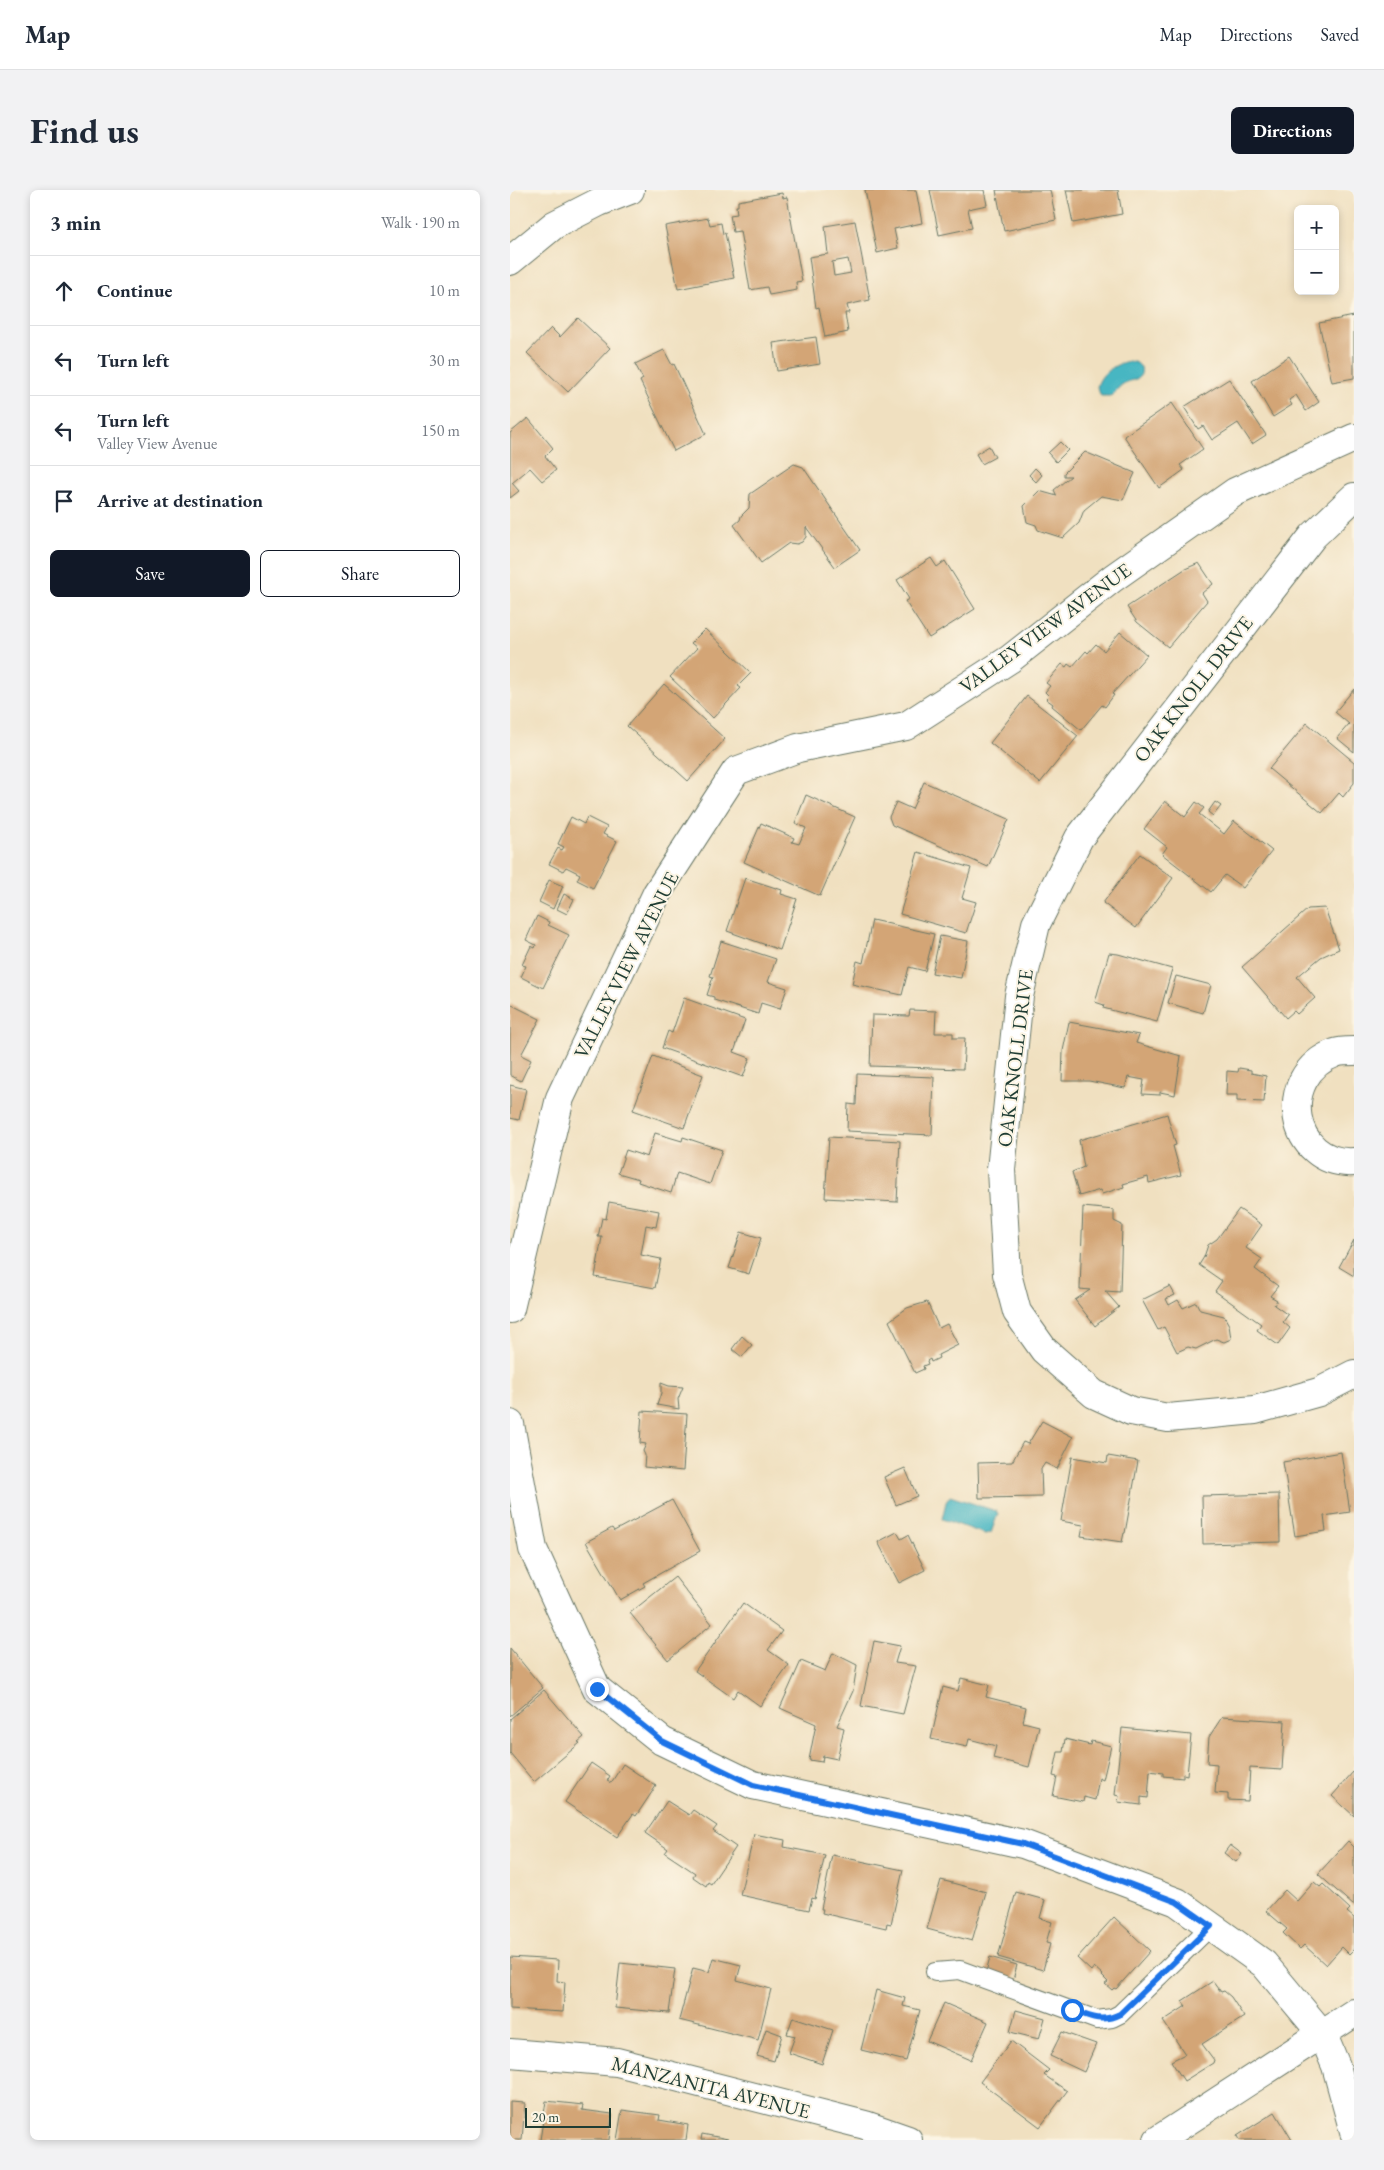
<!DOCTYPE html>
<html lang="en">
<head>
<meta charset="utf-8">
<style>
  :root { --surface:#fff; --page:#f2f2f3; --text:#1f2937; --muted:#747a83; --line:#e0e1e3; --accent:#111827 }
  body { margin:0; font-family:"EB Garamond",serif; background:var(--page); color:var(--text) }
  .controls { position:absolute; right:15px; top:15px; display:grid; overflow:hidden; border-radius:8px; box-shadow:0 2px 8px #0003 }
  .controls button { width:45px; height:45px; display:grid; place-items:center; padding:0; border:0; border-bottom:1px solid var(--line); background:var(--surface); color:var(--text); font:25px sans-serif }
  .scale { position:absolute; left:15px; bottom:12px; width:86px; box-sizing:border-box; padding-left:5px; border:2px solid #1f3d34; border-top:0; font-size:14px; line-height:18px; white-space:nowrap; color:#1f3d34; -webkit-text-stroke:4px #fcf5e5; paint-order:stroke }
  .stop { position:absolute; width:15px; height:15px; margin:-11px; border:4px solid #1a73e8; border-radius:50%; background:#fff }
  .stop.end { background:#1a73e8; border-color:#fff; box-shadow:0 1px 5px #0008 }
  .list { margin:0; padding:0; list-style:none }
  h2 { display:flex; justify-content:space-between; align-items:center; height:65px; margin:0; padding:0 20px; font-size:21px }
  h2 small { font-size:16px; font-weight:400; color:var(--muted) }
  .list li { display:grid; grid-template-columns:32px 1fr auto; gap:15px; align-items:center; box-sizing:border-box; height:70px; padding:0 20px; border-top:1px solid var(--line) }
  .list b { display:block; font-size:19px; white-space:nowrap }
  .list p { margin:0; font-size:16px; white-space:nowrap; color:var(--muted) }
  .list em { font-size:16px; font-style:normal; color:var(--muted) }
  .actions { display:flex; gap:10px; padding:15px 20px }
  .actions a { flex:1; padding:11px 0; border:1px solid var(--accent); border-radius:8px; text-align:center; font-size:18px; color:var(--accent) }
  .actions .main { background:var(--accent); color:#fff }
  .icon { flex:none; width:28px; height:28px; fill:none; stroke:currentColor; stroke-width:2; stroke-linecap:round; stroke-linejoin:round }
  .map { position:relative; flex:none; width:844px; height:1950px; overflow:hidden; border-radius:8px }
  header { display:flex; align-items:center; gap:30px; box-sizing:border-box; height:70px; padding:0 25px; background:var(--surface); border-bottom:1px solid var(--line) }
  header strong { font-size:24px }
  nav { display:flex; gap:28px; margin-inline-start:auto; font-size:18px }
  .intro { display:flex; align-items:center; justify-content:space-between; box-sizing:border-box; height:120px; padding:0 30px }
  h1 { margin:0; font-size:35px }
  .button { padding:12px 22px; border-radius:8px; background:var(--accent); color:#fff; font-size:18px; font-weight:700 }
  main { display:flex; gap:30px; padding:0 30px }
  aside { flex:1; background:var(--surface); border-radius:8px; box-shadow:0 2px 8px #0003 }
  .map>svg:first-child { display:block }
</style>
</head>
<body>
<header>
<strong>Map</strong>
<nav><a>Map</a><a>Directions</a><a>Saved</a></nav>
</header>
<div class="intro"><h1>Find us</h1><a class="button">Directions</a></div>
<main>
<aside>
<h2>3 min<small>Walk · 190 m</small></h2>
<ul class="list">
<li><svg class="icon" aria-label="ahead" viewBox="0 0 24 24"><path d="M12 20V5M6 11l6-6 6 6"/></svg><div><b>Continue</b></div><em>10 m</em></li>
<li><svg class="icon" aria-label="left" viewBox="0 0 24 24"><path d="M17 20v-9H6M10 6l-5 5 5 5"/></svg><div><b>Turn left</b></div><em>30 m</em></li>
<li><svg class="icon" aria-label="left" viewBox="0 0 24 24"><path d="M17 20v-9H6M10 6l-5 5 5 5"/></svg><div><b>Turn left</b><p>Valley View Avenue</p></div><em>150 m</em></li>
<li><svg class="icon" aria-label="arrive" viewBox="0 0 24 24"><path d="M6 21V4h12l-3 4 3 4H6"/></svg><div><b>Arrive at destination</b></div></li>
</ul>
<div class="actions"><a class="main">Save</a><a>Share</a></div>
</aside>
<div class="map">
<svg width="844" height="1950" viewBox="0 0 844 1950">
  <rect width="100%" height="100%" fill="#fcf5e5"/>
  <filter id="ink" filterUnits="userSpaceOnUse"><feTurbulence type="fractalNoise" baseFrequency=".02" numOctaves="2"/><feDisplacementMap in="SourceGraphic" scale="10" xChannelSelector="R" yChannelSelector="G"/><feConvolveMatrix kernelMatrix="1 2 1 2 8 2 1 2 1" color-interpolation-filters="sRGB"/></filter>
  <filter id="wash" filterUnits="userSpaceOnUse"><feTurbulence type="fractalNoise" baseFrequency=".0096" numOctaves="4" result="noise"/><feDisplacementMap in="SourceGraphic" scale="20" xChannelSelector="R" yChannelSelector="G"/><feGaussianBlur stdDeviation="1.12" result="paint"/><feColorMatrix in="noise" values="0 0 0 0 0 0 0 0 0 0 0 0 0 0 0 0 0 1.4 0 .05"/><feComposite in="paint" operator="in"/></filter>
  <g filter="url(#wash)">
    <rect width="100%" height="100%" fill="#f0e0c0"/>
    <g fill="#47b6c2" stroke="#337a7b">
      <path d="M619 171 627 173 631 177C634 191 621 189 613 194 608 197 605 203 601 206H591L587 197C590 183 605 174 619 171Z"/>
      <polygon points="440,1306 486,1321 488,1323 481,1343 475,1344 432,1329 436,1312"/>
    </g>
    <g id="blocks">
      <g fill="#d3a576" fill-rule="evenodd">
        <polygon points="355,0 406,0 412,33 384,39 388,58 367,63"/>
        <polygon points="420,0 474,0 477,15 458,19 462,38 429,45"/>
        <polygon points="486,0 540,0 546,30 494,41"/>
        <polygon points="556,0 608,0 612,24 563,33"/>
        <polygon points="272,3 273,8 277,7 292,91 286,92 287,100 259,105 257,97 240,100 230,41 223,42 220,25 227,24 226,16 228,16 228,11"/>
        <polygon points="198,28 200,35 211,33 213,44 215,43 224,88 168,99 155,36"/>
        <path d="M345 31 360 110 337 115 339 123H335L338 142 315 147 309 117 306 118 299 67 318 64 315 36ZM338 69 341 83 324 86 322 72Z"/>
        <polygon points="844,126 844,188 822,192 809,133"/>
        <polygon points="68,128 100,158 58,202 17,163 41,138 50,147"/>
        <polygon points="306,147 310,174 267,181 263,153"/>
        <polygon points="154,160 162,175 164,174 196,244 164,261 130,191 133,189 125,174"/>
        <polygon points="779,166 809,212 796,221 786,205 779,210 782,215 763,227 742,191"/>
        <polygon points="719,189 756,245 742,254 728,233 702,250 693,236 688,239 674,217"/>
        <polygon points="662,213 693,259 670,275 674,280 649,298 614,246"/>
        <polygon points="18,228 43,258 35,266 46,280 32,291 20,278 2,293 9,301 0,308 0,243"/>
        <polygon points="550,252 558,260 546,272 538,263"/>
        <polygon points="479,256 485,267 472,274 466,264"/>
        <polygon points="575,262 625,283 613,310 591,306 574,320 569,333 553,348 528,340 526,335 517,332 514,316 529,301 547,306 544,300 561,286 554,286 554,283"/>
        <polygon points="284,274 293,277 350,360 325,377 296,337 296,347 292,352 287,354 279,353 251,373 224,335 230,330 231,326 239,318 240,304"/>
        <polygon points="525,278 532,285 526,292 519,285"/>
        <polygon points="421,368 427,377 435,371 465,419 419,448 395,411 399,409 387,390"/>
        <polygon points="689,373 703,394 692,403 697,411 658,457 627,432 617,417 675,379"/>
        <polygon points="195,439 241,483 228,496 231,498 203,528 160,487 187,458 181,453"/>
        <polygon points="610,442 637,465 602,504 604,505 595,517 592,515 571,540 542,516 543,514 536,509 539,506 535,502 540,496 536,493 552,474 556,477 558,474 562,477 576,461 578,463 586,454 594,461"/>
        <polygon points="154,494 215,549 178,591 117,536"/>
        <polygon points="844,499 844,562 827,548 839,534 825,522"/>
        <polygon points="517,506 568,546 530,593 480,553"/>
        <polygon points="797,533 844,572 844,593 833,607 829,603 812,623 759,579"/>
        <polygon points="414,592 499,629 478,677 382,635 379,627 386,612 402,619"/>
        <polygon points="296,605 345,627 310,706 234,672 251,633 284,648 282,652 289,654 296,638 285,633"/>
        <polygon points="655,611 675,627 686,612 694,618 689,624 714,644 724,631 762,661 733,698 715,685 701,702 652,664 657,657 634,639"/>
        <polygon points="705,612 711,616 703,626 698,622"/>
        <polygon points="61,627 74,634 77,627 97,637 93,644 107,651 83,698 67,690 70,684 56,677 53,681 39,674 48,658 52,660 54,657 48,654"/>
        <polygon points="408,662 461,678 452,708 466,712 456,743 390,724"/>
        <polygon points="630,664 663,688 626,738 593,713"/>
        <polygon points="235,688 272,700 271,704 287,709 270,760 217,741"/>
        <polygon points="39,690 53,696 43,719 29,712"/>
        <polygon points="54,704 64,709 57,724 47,719"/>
        <polygon points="815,718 829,759 811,767 787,787 805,808 787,824 784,821 776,828 732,777 798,719"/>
        <polygon points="27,726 39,732 38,735 59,745 33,798 11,787 16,776 12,775 21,756 25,758 26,755 16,750"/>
        <polygon points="362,730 424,744 415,781 399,777 392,805 342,794 347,771 353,773"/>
        <polygon points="430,746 458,751 451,788 422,783"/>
        <polygon points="211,751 266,769 258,792 277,798 270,819 251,813 248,824 204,810 204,807 197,805 203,787 200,786"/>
        <polygon points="599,763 608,764 662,779 647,832 593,818 594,815 585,812"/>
        <polygon points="666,786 701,795 693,823 658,813"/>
        <polygon points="174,808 235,830 224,862 240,868 233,887 152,858 158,841 162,843"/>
        <polygon points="0,814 30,829 11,865 21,870 11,891 0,885"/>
        <polygon points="400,820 426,821 425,843 443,843 443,848 455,848 453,879 360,876 362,825 399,826"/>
        <polygon points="559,832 629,845 626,853 671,866 665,905 650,902 650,905 632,904 634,890 618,887 615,898 579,891 552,891 553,861"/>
        <polygon points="143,866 193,885 174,938 123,920"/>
        <polygon points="729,878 741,880 741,883 756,886 754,912 727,911 727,905 716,905 717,881 728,882"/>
        <polygon points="347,884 424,887 422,945 337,941 338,914 346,915"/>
        <polygon points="0,895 16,899 9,930 0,928"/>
        <polygon points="657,924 666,955 663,956 671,985 639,993 638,987 613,994 614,997 592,1004 590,1000 569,1006 562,982 574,977 569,950"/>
        <polygon points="145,943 172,951 173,947 212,960 200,994 167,983 161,1003 128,992 129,989 108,983 116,960 137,967"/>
        <polygon points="319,947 390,951 387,1012 315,1008"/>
        <polygon points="99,1012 149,1021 146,1037 136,1035 131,1065 151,1069 145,1098 85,1087 92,1047 88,1047 92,1028 96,1029"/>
        <polygon points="573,1017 604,1020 604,1031 612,1035 610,1102 595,1101 609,1117 585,1136 565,1110 580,1100 570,1099"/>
        <polygon points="729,1019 752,1035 736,1058 752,1069 745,1079 768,1096 760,1106 767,1110 764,1115 778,1125 773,1132 780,1138 768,1155 747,1140 751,1134 705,1101 712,1091 689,1075 694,1067 698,1055 707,1049"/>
        <polygon points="231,1042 251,1048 239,1084 219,1078"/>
        <polygon points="844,1050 844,1086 829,1077"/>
        <polygon points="660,1096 665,1105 656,1109 659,1115 668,1110 673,1118 686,1112 690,1120 714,1126 719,1135 721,1149 714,1152 706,1149 686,1159 678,1157 667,1162 654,1137 648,1140 632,1110"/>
        <polygon points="417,1112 429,1138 437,1134 448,1155 428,1165 429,1168 421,1172 420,1169 417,1171 418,1174 413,1176 414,1179 405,1183 379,1131 397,1118"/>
        <polygon points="232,1146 242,1155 232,1167 222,1159"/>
        <polygon points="151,1193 159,1196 173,1197 168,1209 169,1219 147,1215 151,1203"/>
        <polygon points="132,1221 177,1224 173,1281 134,1277 135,1265 133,1261 136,1254 130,1253"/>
        <polygon points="532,1231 563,1247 547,1279 535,1273 531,1279 532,1307 469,1308 468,1273 502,1272 513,1252 518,1254"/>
        <polygon points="831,1262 840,1322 814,1326 816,1341 785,1346 773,1272"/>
        <polygon points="598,1266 628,1271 615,1343 614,1343 612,1352 571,1346 573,1335 551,1331 562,1267 597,1273"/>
        <polygon points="395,1278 407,1306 386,1315 374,1287"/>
        <polygon points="769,1304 770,1352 693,1354 692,1306"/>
        <polygon points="162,1310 190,1361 133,1393 135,1396 110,1410 76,1352 102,1338 104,1341"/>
        <polygon points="387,1342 391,1349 398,1345 415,1380 389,1393 368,1352"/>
        <polygon points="165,1387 202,1434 158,1470 120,1423"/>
        <polygon points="233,1413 272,1441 258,1460 279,1475 250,1516 228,1500 223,1508 185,1481"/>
        <polygon points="364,1451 390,1456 385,1473 406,1476 393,1524 351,1516"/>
        <polygon points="0,1458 33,1498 0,1526"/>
        <polygon points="323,1463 347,1475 343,1501 327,1536 334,1538 327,1569 313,1566 312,1572 299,1570 306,1534 270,1518 291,1471 315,1481"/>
        <polygon points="451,1488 479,1495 476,1507 516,1517 513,1532 529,1536 519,1577 483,1568 486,1556 459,1549 457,1557 421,1549 433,1497 448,1501"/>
        <polygon points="34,1500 74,1547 68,1552 70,1553 24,1592 0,1563 0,1529"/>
        <polygon points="712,1527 775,1531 772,1580 740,1578 738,1611 718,1610 718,1604 705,1603 707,1574 697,1573 699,1547"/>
        <polygon points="612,1538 681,1545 677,1585 673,1584 673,1588 653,1586 653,1583 640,1581 638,1608 631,1607 631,1615 608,1612 609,1606 605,1605"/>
        <polygon points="555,1549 580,1555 581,1551 601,1556 593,1590 589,1588 585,1610 574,1607 573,1612 543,1606 547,1587 543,1586 548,1562 553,1562"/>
        <polygon points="81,1573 100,1586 97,1591 101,1593 113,1574 146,1596 126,1626 123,1624 107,1647 55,1612"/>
        <polygon points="843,1582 844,1583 844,1626 822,1606"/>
        <polygon points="157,1611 179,1625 183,1620 207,1636 203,1641 226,1657 201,1694 198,1692 196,1696 183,1687 185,1683 155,1663 158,1659 135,1643"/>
        <polygon points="244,1644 275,1650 274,1657 315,1665 305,1709 302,1708 299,1720 230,1705"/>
        <polygon points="838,1651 844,1657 844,1716 808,1684"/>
        <polygon points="720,1655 732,1664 726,1672 714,1663"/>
        <polygon points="322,1665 393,1680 381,1734 377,1733 376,1738 312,1723 313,1719 311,1719"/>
        <polygon points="431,1690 476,1702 462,1751 417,1739"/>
        <polygon points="804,1692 810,1697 813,1694 840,1719 837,1722 844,1728 844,1759 839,1764 832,1757 816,1775 794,1755 790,1759 773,1743 777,1739 756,1721 775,1700 787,1711"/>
        <polygon points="506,1702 535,1710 530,1728 542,1732 536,1753 540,1754 533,1780 488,1767"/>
        <polygon points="604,1727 640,1761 606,1799 604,1798 602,1800 595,1794 598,1792 592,1786 593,1785 584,1777 581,1781 567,1768"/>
        <polygon points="0,1767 48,1770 47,1791 55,1792 53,1822 0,1819"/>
        <polygon points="480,1767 507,1775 503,1790 476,1782"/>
        <polygon points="203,1768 231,1775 227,1790 261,1799 248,1850 169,1830 183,1778 199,1782"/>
        <polygon points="110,1773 165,1779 159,1823 105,1818"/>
        <polygon points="703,1791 711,1802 714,1801 721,1807 734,1827 692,1854 704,1870 703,1873 674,1891 661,1871 675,1864 653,1831 676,1816 672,1811"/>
        <polygon points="366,1800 395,1808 393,1816 410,1820 396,1871 351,1860"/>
        <polygon points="434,1813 478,1832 461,1870 417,1851"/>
        <polygon points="506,1820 535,1828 529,1849 500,1842"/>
        <polygon points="283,1827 323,1840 312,1874 279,1863 285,1846 277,1844"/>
        <polygon points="256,1839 272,1845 264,1871 247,1866"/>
        <polygon points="552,1842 586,1854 574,1882 540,1866"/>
        <polygon points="501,1851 539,1880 534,1885 557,1901 530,1937 470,1892"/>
        <polygon points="36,1911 73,1915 72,1920 102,1924 99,1950 30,1950"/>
        <polygon points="0,1912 15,1913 12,1950 0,1950"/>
        <polygon points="112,1920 150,1925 149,1930 178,1935 176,1950 107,1950"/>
        <polygon points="765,1922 782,1950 729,1950 727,1946"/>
        <polygon points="192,1944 218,1949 218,1950 191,1950"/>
      </g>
    </g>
  </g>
  <g filter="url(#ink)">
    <use href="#blocks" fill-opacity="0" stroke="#687665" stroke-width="1"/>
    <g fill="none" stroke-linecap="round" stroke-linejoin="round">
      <g stroke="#687665" stroke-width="20">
        <polyline id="service" points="425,1782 450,1780 587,1830 602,1828 610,1824 701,1736"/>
      </g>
      <g stroke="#687665" stroke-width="30">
        <g id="minor">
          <polyline points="0,71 44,35 89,12 120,0"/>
          <polyline points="844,307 803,346 569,648 526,734 509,806 491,980 497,1084 507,1122 534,1160 584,1204 621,1221 658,1228 745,1220 809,1202 844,1184"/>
          <path d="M844 861C838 861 830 861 825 863 765 885 779 976 844 972"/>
          <polyline points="0,1119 50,908 147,703 226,581 288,558 396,536 500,469 603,388 725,302 844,248"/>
          <polyline points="0,1234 23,1359 87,1499 152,1551 243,1595 513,1654 667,1712 754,1774 813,1845 826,1876 844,1942"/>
          <polyline points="0,1863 107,1872 355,1935 398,1950"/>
          <polyline points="648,1950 844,1823"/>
        </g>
      </g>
      <use href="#service" stroke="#fff" stroke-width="18"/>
      <use href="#minor" stroke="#fff" stroke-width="28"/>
    </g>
  </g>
  <g fill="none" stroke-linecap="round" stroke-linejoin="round" filter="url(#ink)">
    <path stroke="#1a73e8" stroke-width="6" d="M87 1499 152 1551 243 1595 513 1654 667 1712 701 1736 610 1824C592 1833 580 1827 562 1820"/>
  </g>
  <g text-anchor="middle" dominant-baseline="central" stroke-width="4" stroke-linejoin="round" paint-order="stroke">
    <g font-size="20" fill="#1f3d34" stroke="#fcf5e5">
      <text transform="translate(535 438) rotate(-36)">VALLEY VIEW AVENUE</text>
      <text transform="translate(683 499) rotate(-52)">OAK KNOLL DRIVE</text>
      <text transform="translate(116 775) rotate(-63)">VALLEY VIEW AVENUE</text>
      <text transform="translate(505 868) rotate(-83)">OAK KNOLL DRIVE</text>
      <text transform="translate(201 1897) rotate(14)">MANZANITA AVENUE</text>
    </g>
  </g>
</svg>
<div class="controls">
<button>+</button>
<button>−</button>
</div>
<div class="scale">20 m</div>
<div class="stop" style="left:562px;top:1820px"></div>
<div class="stop end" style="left:87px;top:1499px"></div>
</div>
</main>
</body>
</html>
